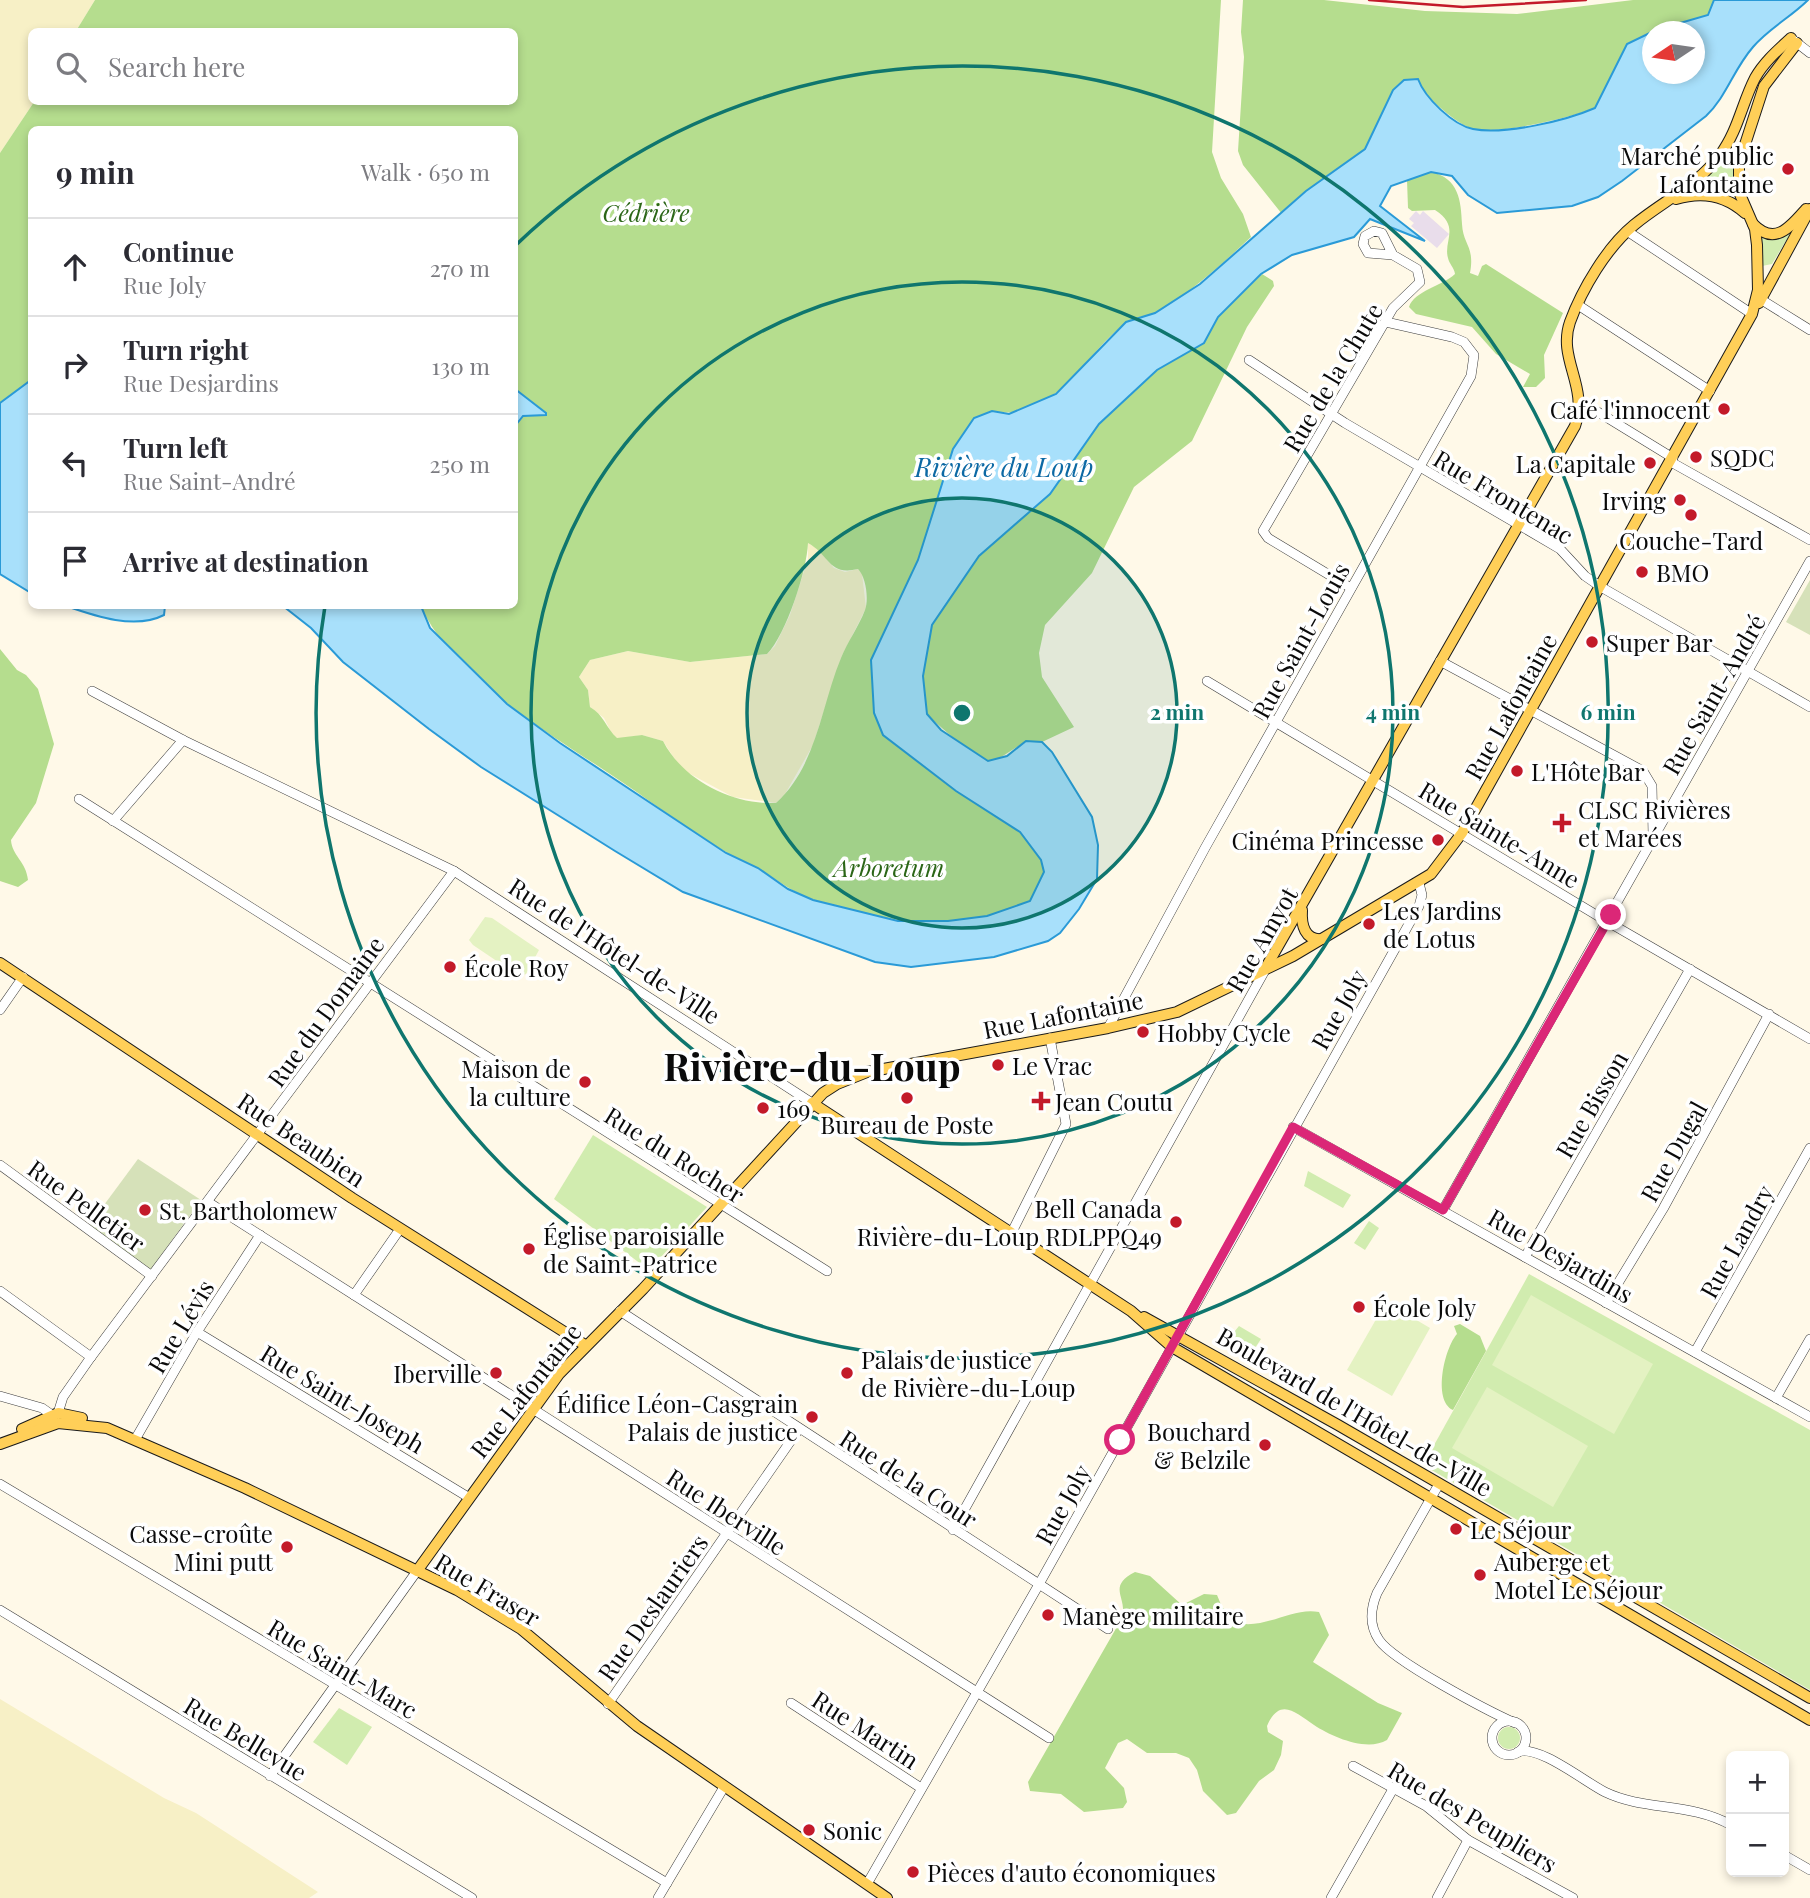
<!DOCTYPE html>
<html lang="en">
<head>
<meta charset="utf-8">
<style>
  :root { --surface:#fff; --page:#f7f7f7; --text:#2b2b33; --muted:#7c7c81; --line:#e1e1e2 }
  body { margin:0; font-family:"Playfair Display",serif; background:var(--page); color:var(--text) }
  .controls { position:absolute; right:21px; bottom:21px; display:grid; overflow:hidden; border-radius:10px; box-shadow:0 4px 10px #0003 }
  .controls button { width:63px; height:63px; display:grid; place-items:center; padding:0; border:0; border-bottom:2px solid var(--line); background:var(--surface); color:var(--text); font:35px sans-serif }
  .compass { position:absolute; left:1642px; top:21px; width:63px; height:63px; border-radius:50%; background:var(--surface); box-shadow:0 4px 10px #0003; rotate:257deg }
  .stop { position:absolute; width:21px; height:21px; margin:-16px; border:5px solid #db2777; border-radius:50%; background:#fff }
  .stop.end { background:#db2777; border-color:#fff; box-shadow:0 2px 7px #0008 }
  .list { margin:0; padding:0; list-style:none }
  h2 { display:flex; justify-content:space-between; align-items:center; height:91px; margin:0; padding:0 28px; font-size:30px }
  h2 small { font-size:23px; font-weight:400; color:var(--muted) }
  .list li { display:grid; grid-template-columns:46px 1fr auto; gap:21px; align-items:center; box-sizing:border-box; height:98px; padding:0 28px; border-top:2px solid var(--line) }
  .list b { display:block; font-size:26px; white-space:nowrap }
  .list p { margin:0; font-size:23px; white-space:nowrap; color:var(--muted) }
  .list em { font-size:23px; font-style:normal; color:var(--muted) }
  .icon { flex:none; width:38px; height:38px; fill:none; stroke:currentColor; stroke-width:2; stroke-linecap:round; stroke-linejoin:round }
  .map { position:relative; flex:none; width:1810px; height:1898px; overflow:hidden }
  .search { position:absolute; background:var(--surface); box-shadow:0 4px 10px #0003; left:28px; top:28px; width:490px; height:77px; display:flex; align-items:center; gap:18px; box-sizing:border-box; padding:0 24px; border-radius:10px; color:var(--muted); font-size:26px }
  .panel { position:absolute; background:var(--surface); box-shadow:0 4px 10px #0003; left:28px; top:126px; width:490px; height:483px; border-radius:10px }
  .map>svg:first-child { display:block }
</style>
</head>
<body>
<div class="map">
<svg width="1810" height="1898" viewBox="0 0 1810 1898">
  <rect width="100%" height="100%" fill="#fff9e8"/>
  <polygon fill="#e9ddeb" points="1416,211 1420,215 1423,211 1449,234 1437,248 1411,226 1414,223 1409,219"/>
  <g fill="#f7f0c6">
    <polygon points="0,0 95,0 76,31 32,32 34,102 0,153"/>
    <polygon points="808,543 818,549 834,568 845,572 858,569 862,574 866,608 841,658 813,745 785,794 776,803 733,797 681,769 663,741 642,735 617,739 612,734 604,718 590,707 588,690 579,677 590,660 628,651 690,662 767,654 775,646 790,615 808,559"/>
    <polygon points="0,1699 164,1798 196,1813 318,1892 309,1898 0,1898"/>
  </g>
  <g fill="#d1ecaf">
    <polygon points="1724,157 1733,162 1734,193 1729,198 1695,190"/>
    <polygon points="1793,229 1772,264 1762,266 1761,237 1780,239"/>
    <polygon points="593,1135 707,1207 649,1270 554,1199"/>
    <polygon points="1308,1171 1351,1195 1343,1208 1304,1186"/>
    <polygon points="1369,1221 1379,1228 1365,1250 1354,1243"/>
    <polygon points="1529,1274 1810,1430 1810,1690 1423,1465"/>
    <polygon points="1239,1326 1261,1339 1253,1351 1230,1337"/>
    <polygon points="339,1708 372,1727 347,1765 313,1742"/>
    <circle cx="1509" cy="1738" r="11"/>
  </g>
  <g fill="#b5dd8e" fill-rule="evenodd">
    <path d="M95 0H1221L1212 152 1221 178 1243 214 1251 237C1222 264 1194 290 1159 311 1149 317 1133 316 1124 324 1083 356 1054 423 992 411L953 449 918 560 871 660 956 791 1020 832 1041 860 1044 872 1030 901C963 935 882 923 814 900 793 893 777 880 759 869 748 862 736 858 726 852 685 828 647 798 607 772 545 731 451 675 421 606H514L515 426 523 416 546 415 515 389 514 130H32L31 380 0 403V153L34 102H514V32L76 31ZM808 543C830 555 828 576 858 569 866 577 869 599 865 610 859 626 848 641 841 658 821 706 817 766 776 803 732 805 683 780 663 741L642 735 617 738C606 728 604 715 590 707L588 690 579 677 590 660 628 651 690 662 767 654C786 635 807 570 808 543Z"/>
    <path d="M1243 0H1324L1425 11 1517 14 1633 0H1714L1708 15 1656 30 1627 44 1595 108C1572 117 1490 138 1468 127 1443 115 1428 92 1404 80L1393 90 1365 149 1306 191 1282 214 1243 165 1238 151 1244 57 1241 32Z"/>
    <path d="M1431 172C1459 178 1461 201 1462 224 1463 245 1475 246 1470 273L1478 276 1482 266 1486 264 1563 313 1544 355 1545 378 1536 387H1523L1530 374 1496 354 1472 327 1416 314 1409 307C1414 291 1442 286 1455 274 1454 267 1449 264 1448 258 1443 241 1461 227 1435 210L1412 211 1408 208 1407 180Z"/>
    <polygon points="1262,274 1273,281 1274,286 1247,327 1192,441 1134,487 1092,573 1045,625 1039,653 1042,677 1074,727 1042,742 1026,741 998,759 988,761 966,749 926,714 923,676 932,625 979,556 1050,494 1099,424 1157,370 1204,343 1218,317"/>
    <path d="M0 649 17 670 26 675 38 689 54 744 36 803 11 840C12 856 26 861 28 880L18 887 0 881Z"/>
    <path d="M1460 1324 1480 1336 1486 1351 1453 1410C1432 1400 1445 1347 1457 1334L1454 1326Z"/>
    <path d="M1135 1572 1150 1576 1182 1605 1204 1594 1217 1595 1222 1607 1244 1624C1270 1626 1295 1607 1319 1612L1329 1635 1313 1662 1378 1703 1402 1713 1387 1740C1367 1752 1332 1737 1314 1725 1296 1713 1280 1696 1267 1726L1268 1732 1283 1741 1281 1755 1274 1770 1259 1781 1236 1813 1227 1815 1203 1791 1197 1770 1189 1758 1176 1753H1147L1127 1739 1118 1743 1105 1768 1124 1788 1127 1802 1123 1808 1084 1812 1061 1794 1030 1791 1028 1782 1122 1618C1128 1597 1106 1587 1135 1572Z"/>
  </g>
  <g fill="#d6e1b9">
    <polygon points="1810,580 1810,635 1786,622"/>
    <polygon points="138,1159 201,1200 149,1272 87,1228"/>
  </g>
  <g fill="#e4f2c2">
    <polygon points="485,917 492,918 539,950 526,974 519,976 473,945 469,940"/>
    <polygon points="1531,1295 1653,1364 1614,1434 1492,1365"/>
    <polygon points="1386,1302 1430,1328 1392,1396 1347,1370"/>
    <polygon points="1487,1387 1588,1446 1553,1507 1452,1448"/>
  </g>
  <g fill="#a8e0fb" stroke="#2a9ad7" stroke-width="2" fill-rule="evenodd">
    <path d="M1714 0H1808C1791 17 1768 29 1753 47 1733 70 1727 96 1706 116L1622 181 1598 197 1572 206 1497 213 1468 195 1452 176 1431 172 1391 186 1380 206 1425 241 1370 219 1354 237 1292 255 1261 274 1218 317 1204 343 1157 370 1099 424 1050 494 979 556 932 625 923 676 927 714 941 730 988 761 1007 756 1026 741 1042 742 1052 752 1092 817 1098 845 1097 879 1079 909 1060 933 1048 941 994 957 911 967 875 962 683 892 615 851 481 767 429 729 343 662 311 628 283 606H421L430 628 507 704 560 743 726 853 758 868 788 889 813 900 898 921H948L987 916 1030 901 1044 872 1041 860 1020 832 956 791 883 735 874 713 871 660 918 560 953 449 974 418 992 411 1009 414 1056 394 1126 322 1155 313 1200 284 1306 191 1365 149 1393 90 1404 80 1418 79C1425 98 1453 125 1473 129 1504 135 1565 121 1595 108L1627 44 1656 30 1708 15ZM1652 32H1694V74H1652Z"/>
    <polygon points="31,380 31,593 0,574 0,403"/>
    <polygon points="515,389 546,413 546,415 523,416 515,426"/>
    <path d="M66 606H165L164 615C135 630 95 616 66 606Z"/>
  </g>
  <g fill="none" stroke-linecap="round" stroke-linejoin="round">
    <g stroke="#3d3d3d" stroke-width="10">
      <g id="minor">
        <polyline points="1792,39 1810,53"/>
        <polyline points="1627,231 1752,314"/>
        <polyline points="1757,297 1810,330"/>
        <polyline points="1578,305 1710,391"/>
        <polyline points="1249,360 1345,423 1560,549 1585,576 1601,587 1810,707"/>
        <polyline points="1580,401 1673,458"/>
        <polyline points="1671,462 1810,540"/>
        <polyline points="1351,588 1268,538 1263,531 1393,308 1420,282 1417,269 1393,255 1368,253 1363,244 1365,236 1374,231 1382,233 1393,255"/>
        <polyline points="1440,661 1643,771 1652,786 1653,836"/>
        <polyline points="1207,681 1608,922 1810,1039"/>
        <polyline points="92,691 183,740 454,871 812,1103"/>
        <polyline points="79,799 827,1271"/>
        <polyline points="113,821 183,740"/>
        <polyline points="0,1010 23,977"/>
        <polyline points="1108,1028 1205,848 1471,376 1474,355 1464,342 1452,337 1386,322"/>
        <polyline points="1293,1127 1810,1417"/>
        <polyline points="0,1165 152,1276"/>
        <polyline points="208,1202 1049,1738"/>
        <polyline points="1443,1210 1810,561"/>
        <polyline points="1012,1232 1066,1124 1050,1038"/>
        <polyline points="1525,1257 1690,969"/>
        <polyline points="0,1291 91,1357"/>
        <polyline points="354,1295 400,1229"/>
        <polyline points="1606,1303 1663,1209 1769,1014"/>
        <polyline points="620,1311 1108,1629"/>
        <polyline points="197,1332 468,1497"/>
        <polyline points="1695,1352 1810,1148"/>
        <polyline points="0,1396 42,1408 52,1415"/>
        <polyline points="1776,1398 1810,1339"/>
        <polyline points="58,1413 63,1397 91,1357 454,871"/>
        <polyline points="136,1438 197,1332 260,1235"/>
        <polyline points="0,1484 667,1883"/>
        <path d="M1439 1484 1377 1593C1370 1610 1369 1625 1379 1640 1393 1661 1488 1711 1515 1723"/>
        <polyline points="953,1530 1264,972"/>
        <polyline points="0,1610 472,1898"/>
        <polyline points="791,1703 921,1788"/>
        <polyline points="608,1704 799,1429"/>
        <circle cx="1509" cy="1738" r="17"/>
        <path d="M1518 1752C1538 1744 1585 1782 1605 1792 1644 1811 1690 1802 1731 1825"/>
        <polyline points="1353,1766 1426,1806 1468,1840 1573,1898"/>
        <polyline points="270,1776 417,1571"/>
        <polyline points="1784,1855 1810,1870"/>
        <polyline points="867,1884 1038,1586 1419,906 1422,895 1419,883"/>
        <polyline points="658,1898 724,1787"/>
        <polyline points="1331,1898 1393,1789"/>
        <polyline points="1437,1898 1468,1840"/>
      </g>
    </g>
    <g stroke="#1b1b1b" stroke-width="12">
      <g id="major">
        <path d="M1676 199C1702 191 1725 195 1745 213"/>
        <path d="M1753 224C1775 247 1791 226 1806 209"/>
        <polyline points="1759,303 1810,209"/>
        <path d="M1302 910C1301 925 1305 941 1322 939"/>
        <polyline points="0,963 352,1198 585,1345"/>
        <path d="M1265 969 1575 426C1589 386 1557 359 1570 322 1582 289 1607 247 1634 225 1663 201 1697 186 1720 155 1738 131 1742 103 1755 78 1764 62 1778 50 1791 38"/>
        <polyline points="812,1103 1131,1311 1172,1347 1810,1720"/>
        <polyline points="1144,1317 1338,1425 1810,1698"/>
        <polyline points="22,1429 58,1413 82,1418"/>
        <polyline points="0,1444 58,1423 107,1428 245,1488 457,1590 521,1629 637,1726 887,1898"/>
        <polyline points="417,1571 559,1374 643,1289 823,1093 837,1084 867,1072 1108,1028 1177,1012 1293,956 1431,874 1462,833 1752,314 1758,290 1757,245 1755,229 1739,192 1739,163 1764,86 1797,43"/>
      </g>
    </g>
    <use href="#minor" stroke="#fff" stroke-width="9"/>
    <use href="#major" stroke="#ffcf58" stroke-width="10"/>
    <polyline stroke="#c31a2a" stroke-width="2.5" points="1369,0 1463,7 1586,0"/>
  </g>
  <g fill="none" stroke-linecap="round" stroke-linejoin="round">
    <polyline stroke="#db2777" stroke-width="9" points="1120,1440 1293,1127 1443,1210 1611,915"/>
  </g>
  <circle cx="962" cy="713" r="215" fill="#0f766e" fill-opacity=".12"/>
  <g fill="none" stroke="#0f766e" stroke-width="3.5">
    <circle cx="962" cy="713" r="215"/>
    <circle cx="962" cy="713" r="431"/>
    <path d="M517 244A646 646 0 1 1 325 606"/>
  </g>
  <g fill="#c31a2a" stroke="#fff" stroke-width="2.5">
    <circle cx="1788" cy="169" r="7"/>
    <circle cx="1724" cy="409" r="7"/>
    <circle cx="1696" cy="457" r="7"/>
    <circle cx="1650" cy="463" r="7"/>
    <circle cx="1680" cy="500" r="7"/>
    <circle cx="1691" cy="515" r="7"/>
    <circle cx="1642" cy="572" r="7"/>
    <circle cx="1592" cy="642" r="7"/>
    <circle cx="1517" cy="771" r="7"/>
    <path d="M1558.5 812.5h7v7h7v7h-7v7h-7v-7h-7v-7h7z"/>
    <circle cx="1438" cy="840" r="7"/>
    <circle cx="1369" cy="924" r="7"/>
    <circle cx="450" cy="967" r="7"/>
    <circle cx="1143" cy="1032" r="7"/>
    <circle cx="998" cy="1065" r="7"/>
    <circle cx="585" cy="1082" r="7"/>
    <circle cx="907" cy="1098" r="7"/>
    <path d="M1037.5 1090.5h7v7h7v7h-7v7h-7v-7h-7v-7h7z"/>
    <circle cx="763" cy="1108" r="7"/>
    <circle cx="145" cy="1210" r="7"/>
    <circle cx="1176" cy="1222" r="7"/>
    <circle cx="529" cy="1249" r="7"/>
    <circle cx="1359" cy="1307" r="7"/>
    <circle cx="496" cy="1373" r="7"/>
    <circle cx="847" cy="1373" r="7"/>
    <circle cx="812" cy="1417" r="7"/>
    <circle cx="1265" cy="1445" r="7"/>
    <circle cx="1456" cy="1529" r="7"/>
    <circle cx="287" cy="1547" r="7"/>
    <circle cx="1480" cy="1575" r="7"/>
    <circle cx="1048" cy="1615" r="7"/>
    <circle cx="809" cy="1830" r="7"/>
    <circle cx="913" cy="1872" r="7"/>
  </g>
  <g text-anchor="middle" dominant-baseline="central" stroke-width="7" stroke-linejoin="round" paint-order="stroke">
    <g font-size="24" fill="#0a0a0a" stroke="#fff" text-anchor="start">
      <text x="1774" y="155" text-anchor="end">Marché public<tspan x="1774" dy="28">Lafontaine</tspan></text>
      <text x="1710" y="409" text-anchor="end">Café l'innocent</text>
      <text x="1710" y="457">SQDC</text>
      <text x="1636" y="463" text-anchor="end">La Capitale</text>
      <text x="1666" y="500" text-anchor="end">Irving</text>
      <text x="1691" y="540" text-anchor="middle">Couche-Tard</text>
      <text x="1656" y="572">BMO</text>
      <text x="1606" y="642">Super Bar</text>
      <text x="1531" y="771">L'Hôte Bar</text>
      <text x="1578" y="809">CLSC Rivières<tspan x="1578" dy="28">et Marées</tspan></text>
      <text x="1424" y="840" text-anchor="end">Cinéma Princesse</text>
      <text x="1383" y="910">Les Jardins<tspan x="1383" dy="28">de Lotus</tspan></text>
      <text x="464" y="967">École Roy</text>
      <text x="1157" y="1032">Hobby Cycle</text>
      <text x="1012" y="1065">Le Vrac</text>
      <text x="571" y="1068" text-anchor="end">Maison de<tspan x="571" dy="28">la culture</tspan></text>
      <text x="1055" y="1101">Jean Coutu</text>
      <text x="777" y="1108">169</text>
      <text x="907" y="1124" text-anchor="middle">Bureau de Poste</text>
      <text x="1162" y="1208" text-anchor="end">Bell Canada<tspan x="1162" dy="28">Rivière-du-Loup RDLPPQ49</tspan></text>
      <text x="159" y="1210">St. Bartholomew</text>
      <text x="543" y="1235">Église paroisialle<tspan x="543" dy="28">de Saint-Patrice</tspan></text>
      <text x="1373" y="1307">École Joly</text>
      <text x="861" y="1359">Palais de justice<tspan x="861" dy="28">de Rivière-du-Loup</tspan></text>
      <text x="482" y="1373" text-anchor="end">Iberville</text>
      <text x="798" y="1403" text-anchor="end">Édifice Léon-Casgrain<tspan x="798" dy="28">Palais de justice</tspan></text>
      <text x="1251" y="1431" text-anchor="end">Bouchard<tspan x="1251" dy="28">&amp; Belzile</tspan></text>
      <text x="1470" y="1529">Le Séjour</text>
      <text x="273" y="1533" text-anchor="end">Casse-croûte<tspan x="273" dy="28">Mini putt</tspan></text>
      <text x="1494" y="1561">Auberge et<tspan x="1494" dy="28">Motel Le Séjour</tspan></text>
      <text x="1062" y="1615">Manège militaire</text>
      <text x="823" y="1830">Sonic</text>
      <text x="927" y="1872">Pièces d'auto économiques</text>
    </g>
    <g font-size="24" font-style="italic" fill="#2b6617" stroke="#fff">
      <text x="646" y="212">Cédrière</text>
      <text x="889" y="867">Arboretum</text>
    </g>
    <g font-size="24" fill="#0a0a0a" stroke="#fff">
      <text transform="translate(1332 377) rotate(-59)">Rue de la Chute</text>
      <text transform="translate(1504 496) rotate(31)">Rue Frontenac</text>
      <text transform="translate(1300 640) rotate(-61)">Rue Saint-Louis</text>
      <text transform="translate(1713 694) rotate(-60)">Rue Saint-André</text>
      <text transform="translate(1510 706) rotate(-61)">Rue Lafontaine</text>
      <text transform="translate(1500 834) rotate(31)">Rue Sainte-Anne</text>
      <text transform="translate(1261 939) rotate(-60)">Rue Amyot</text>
      <text transform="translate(615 950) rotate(33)">Rue de l'Hôtel-de-Ville</text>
      <text transform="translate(1338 1009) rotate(-61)">Rue Joly</text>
      <text transform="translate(325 1011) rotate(-54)">Rue du Domaine</text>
      <text transform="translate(1063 1014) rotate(-11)">Rue Lafontaine</text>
      <text transform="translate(1591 1104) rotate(-60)">Rue Bisson</text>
      <text transform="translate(302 1139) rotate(34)">Rue Beaubien</text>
      <text transform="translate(1673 1151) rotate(-61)">Rue Dugal</text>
      <text transform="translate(675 1154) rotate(32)">Rue du Rocher</text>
      <text transform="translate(87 1205) rotate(36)">Rue Pelletier</text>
      <text transform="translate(1736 1241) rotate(-61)">Rue Landry</text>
      <text transform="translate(1561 1255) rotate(30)">Rue Desjardins</text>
      <text transform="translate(180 1326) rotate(-59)">Rue Lévis</text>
      <text transform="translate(525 1390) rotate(-52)">Rue Lafontaine</text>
      <text transform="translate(343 1398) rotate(31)">Rue Saint-Joseph</text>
      <text transform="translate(1355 1411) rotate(30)">Boulevard de l'Hôtel-de-Ville</text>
      <text transform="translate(909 1478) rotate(33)">Rue de la Cour</text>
      <text transform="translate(1062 1504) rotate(-61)">Rue Joly</text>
      <text transform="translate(727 1511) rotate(33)">Rue Iberville</text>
      <text transform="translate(488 1589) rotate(31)">Rue Fraser</text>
      <text transform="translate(652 1607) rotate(-55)">Rue Deslauriers</text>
      <text transform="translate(343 1668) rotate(31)">Rue Saint-Marc</text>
      <text transform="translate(866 1729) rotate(33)">Rue Martin</text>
      <text transform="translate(246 1738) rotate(31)">Rue Bellevue</text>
      <text transform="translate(1473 1816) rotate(31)">Rue des Peupliers</text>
    </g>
    <g font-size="26" font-style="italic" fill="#0c69a4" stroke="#fff">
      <text x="1004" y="466">Rivière du Loup</text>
    </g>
    <g font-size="38" font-weight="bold" fill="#0a0a0a" stroke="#fff">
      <text x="812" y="1065">Rivière-du-Loup</text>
    </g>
  </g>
  <circle cx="962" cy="713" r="10" fill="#0f766e" stroke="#fff" stroke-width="3.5"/>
  <g font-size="21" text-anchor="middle" font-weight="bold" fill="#0f766e" stroke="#fff" stroke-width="7" stroke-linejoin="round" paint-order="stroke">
    <text x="1177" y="720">2 min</text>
    <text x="1393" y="720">4 min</text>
    <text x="1608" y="720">6 min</text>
  </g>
</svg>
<div class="controls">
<button>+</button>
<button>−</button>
</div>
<svg class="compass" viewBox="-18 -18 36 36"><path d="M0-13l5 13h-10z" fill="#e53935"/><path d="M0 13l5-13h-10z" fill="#7c7c81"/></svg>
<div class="stop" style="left:1120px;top:1440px"></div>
<div class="stop end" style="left:1611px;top:915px"></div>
<div class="search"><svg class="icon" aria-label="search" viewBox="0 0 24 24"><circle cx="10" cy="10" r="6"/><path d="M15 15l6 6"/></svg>Search here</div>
<section class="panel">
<h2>9 min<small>Walk · 650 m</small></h2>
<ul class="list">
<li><svg class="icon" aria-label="ahead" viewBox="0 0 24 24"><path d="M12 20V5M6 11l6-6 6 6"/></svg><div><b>Continue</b><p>Rue Joly</p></div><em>270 m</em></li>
<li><svg class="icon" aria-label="right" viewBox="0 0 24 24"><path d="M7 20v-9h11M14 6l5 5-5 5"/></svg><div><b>Turn right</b><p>Rue Desjardins</p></div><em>130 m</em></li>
<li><svg class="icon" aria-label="left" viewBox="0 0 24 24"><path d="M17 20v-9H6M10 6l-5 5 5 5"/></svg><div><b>Turn left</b><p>Rue Saint-André</p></div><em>250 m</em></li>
<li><svg class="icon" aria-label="arrive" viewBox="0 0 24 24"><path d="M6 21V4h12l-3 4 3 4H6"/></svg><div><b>Arrive at destination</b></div></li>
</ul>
</section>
</div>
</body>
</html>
